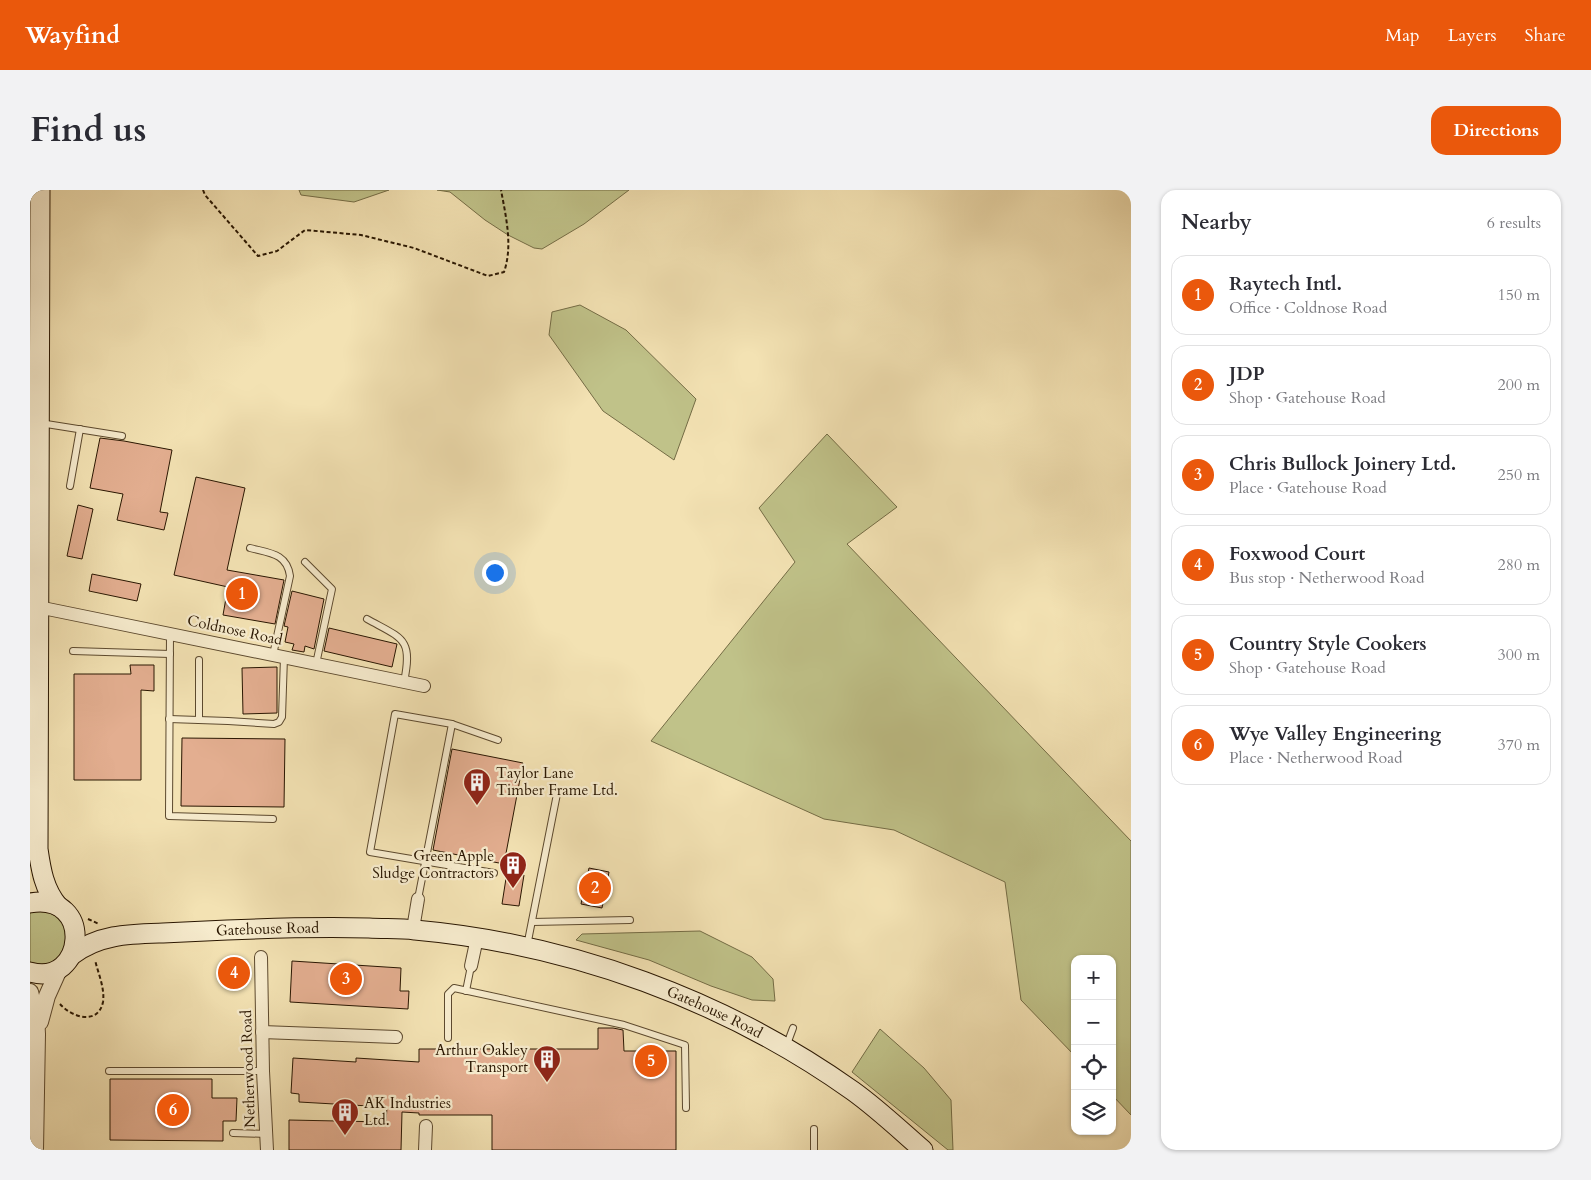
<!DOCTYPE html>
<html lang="en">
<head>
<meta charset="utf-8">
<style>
  :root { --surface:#fff; --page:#f2f2f3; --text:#2b2b33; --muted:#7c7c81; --line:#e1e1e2; --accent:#ea580c }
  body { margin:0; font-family:Cardo,serif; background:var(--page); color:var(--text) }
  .controls { position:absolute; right:15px; bottom:15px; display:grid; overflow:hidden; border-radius:10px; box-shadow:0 1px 4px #0004 }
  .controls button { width:45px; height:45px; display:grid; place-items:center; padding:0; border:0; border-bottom:1px solid var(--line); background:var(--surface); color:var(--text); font:25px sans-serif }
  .you { position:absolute; left:464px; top:382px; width:18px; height:18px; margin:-12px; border:4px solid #fff; border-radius:50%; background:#1a73e8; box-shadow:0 0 0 8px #1a73e833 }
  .badge { display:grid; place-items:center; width:32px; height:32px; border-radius:50%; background:var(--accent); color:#fff; font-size:16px; font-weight:700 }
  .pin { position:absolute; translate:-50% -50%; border:2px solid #fff; box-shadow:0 1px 5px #0006 }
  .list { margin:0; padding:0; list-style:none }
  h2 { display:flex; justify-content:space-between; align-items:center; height:65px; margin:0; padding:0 20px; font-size:21px }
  h2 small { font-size:16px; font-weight:400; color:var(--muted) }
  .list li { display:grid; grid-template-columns:32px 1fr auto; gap:15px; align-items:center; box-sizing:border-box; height:80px; margin:0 10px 10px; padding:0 10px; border:1px solid var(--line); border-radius:15px }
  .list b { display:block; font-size:19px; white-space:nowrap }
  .list p { margin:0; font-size:16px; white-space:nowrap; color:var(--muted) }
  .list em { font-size:16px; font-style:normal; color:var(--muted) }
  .icon { flex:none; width:28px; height:28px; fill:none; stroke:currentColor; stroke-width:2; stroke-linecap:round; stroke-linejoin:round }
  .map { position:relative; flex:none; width:1101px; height:960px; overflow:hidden; border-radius:15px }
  header { display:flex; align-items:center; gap:30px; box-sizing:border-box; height:70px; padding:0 25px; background:var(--accent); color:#fff }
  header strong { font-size:24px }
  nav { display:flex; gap:28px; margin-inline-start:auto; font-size:18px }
  .intro { display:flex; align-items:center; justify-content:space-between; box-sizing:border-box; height:120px; padding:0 30px }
  h1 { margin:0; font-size:35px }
  .button { padding:12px 22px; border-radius:15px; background:var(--accent); color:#fff; font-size:18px; font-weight:700 }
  main { display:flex; gap:30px; padding:0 30px }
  aside { flex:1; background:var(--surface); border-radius:15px; box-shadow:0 1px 4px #0004 }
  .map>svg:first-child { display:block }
</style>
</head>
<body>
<header>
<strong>Wayfind</strong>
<nav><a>Map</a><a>Layers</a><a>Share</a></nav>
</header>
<div class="intro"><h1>Find us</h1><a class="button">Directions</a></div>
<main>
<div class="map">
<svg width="1101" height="960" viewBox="0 0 1101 960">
  <rect width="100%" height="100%" fill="#f3e2b3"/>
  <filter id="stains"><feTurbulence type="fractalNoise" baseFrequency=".004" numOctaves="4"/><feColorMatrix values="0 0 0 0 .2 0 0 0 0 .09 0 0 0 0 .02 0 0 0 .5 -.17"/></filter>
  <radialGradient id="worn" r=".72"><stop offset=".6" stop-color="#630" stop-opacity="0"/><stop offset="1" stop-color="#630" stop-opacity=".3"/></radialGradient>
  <g fill="#c0c289" stroke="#746c45">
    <polygon points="269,0 359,0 324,12 271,5"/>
    <polygon points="407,0 599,0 554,34 512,59 504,58 478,45 455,30 420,2"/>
    <polygon points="550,115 596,140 666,209 644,270 573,221 519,145 522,122"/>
    <polygon points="797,244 867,317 817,354 1101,651 1101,925 1082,905 1082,769 1045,769 1045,866 991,810 975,692 864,640 794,629 621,551 765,372 729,318"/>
    <path d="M3 721C7 721 11 721 15 721 51 726 37 787 0 772V723Z"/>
    <polygon points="670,741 722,767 743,789 745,811 722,810 681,796 619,770 546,750 552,744"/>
    <polygon points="850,839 894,878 921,910 923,960 918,960 822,882"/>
  </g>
  <g fill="#e3ae90" stroke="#291601">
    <polygon points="70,248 94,251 142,260 130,322 138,323 134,340 87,330 93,304 60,298"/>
    <polygon points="166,287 215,298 197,380 254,390 245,434 193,425 198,397 144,385"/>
    <polygon points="48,315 63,319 52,369 37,366"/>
    <polygon points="62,384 111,394 107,411 59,401"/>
    <polygon points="262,401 294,409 284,459 275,456 274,462 262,460 264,454 255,452 258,437 254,436"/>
    <polygon points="299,438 367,454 362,477 294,461"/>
    <polygon points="100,475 124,475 124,501 111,500 111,590 44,590 44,484 101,484"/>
    <polygon points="247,477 247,523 213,524 212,478"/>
    <polygon points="152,548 255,549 254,617 151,616"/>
    <polygon points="422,559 493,573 474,674 403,660"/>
    <polygon points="559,678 579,682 572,718 551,714"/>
    <polygon points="477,682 494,685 489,716 472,714"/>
    <polygon points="262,771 371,778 370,801 379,801 378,819 260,812"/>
    <polygon points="568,838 583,838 593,840 594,861 646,861 646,960 462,960 462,925 389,925 389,923 372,922 371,960 259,960 259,930 356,932 357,917 269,912 269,904 261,903 263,868 326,872 326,868 389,872 389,859 568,859"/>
    <polygon points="80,889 182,889 182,908 207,908 206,931 193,931 193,951 80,950"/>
  </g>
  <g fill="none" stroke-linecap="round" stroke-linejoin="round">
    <g stroke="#5c492e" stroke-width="8">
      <g id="service">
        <polyline points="10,233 92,246"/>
        <polyline points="40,296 50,239"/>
        <path d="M220 358C239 363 257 363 260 386L243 465"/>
        <polyline points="275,372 302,399 286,474"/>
        <path d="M337 429C373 449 383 448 374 492"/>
        <polyline points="140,444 139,626 243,629"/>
        <polyline points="43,461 140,464"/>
        <polyline points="139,529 198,531 244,534 249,532 252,527 254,467"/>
        <polyline points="169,530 169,470"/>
        <polyline points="464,683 340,662 365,524 422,534 468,550"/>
        <polyline points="388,709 422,534"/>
        <polyline points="502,732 600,730"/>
        <polyline points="497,756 527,604"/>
        <polyline points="436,801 441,776"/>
        <polyline points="418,848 418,804 424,798 594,835 655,855 656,918"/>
        <polyline points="756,857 763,838"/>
        <polyline points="79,881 233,881"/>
        <polyline points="203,943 237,944"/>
        <polyline points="784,960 784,939"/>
      </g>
    </g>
    <g stroke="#5c492e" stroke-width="14">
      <g id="minor">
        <polyline points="8,417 394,496"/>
        <polyline points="383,739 388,709"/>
        <polyline points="231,767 233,881 237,960"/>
        <polyline points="441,776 447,748"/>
        <polyline points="232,842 366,847"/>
        <polyline points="395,960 396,936"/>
      </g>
    </g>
    <g stroke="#5c492e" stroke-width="18">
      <g id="tertiary">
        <polyline points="0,802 6,826 7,844 5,960"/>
        <polyline points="10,832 17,806 30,777"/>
      </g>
    </g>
    <g stroke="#291601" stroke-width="21">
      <g id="secondary">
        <path d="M10 0 8 659C11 680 14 699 28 716"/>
        <path d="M0 713C65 702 55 798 0 782"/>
        <path id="s1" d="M42 765C69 744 100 744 133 743 154 742 176 741 197 740 245 738 292 737 339 738 354 739 370 738 385 740 541 754 695 810 823 901 848 919 870 940 893 960"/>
      </g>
    </g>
    <g stroke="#291601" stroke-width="2" stroke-dasharray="4 2.5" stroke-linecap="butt">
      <path d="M173 0 175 5 228 66 247 61 275 40 331 45 384 58 458 86 474 82C483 56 476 27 471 0"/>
      <polyline points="58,729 69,734"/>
      <path d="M30 814C41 827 68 836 73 812 75 798 68 783 65 770"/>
    </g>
    <use href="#service" stroke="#f7ecce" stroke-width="6"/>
    <use href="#minor" stroke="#f7ecce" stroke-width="12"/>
    <use href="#tertiary" stroke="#f7ecce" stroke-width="16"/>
    <use href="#secondary" stroke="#f7ecce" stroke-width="19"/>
  </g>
  <defs>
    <g id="building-pin" transform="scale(1.4375)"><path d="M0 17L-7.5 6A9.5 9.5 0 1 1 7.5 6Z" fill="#8f2418" stroke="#f7ecce"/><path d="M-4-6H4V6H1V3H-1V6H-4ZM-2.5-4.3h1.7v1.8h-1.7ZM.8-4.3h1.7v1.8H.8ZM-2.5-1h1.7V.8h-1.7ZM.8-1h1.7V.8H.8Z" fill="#fff"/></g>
  </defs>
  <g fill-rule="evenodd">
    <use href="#building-pin" x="447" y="592"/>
    <use href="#building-pin" x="483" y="675"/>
    <use href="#building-pin" x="517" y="869"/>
    <use href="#building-pin" x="315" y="922"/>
  </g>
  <g text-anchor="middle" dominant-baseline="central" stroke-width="4.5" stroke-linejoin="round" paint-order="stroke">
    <g font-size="15" fill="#291601" stroke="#f7ecce">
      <text transform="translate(205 440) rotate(12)">Coldnose Road</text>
      <text stroke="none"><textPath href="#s1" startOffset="200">Gatehouse Road</textPath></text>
      <text stroke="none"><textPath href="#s1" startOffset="660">Gatehouse Road</textPath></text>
      <text transform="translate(218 879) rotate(-92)">Netherwood Road</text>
    </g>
    <g font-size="15" fill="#291601" stroke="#f7ecce" text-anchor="start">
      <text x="466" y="583">Taylor Lane<tspan x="466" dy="17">Timber Frame Ltd.</tspan></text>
      <text x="464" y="666" text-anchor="end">Green Apple<tspan x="464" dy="17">Sludge Contractors</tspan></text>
      <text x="498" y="860" text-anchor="end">Arthur Oakley<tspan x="498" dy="17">Transport</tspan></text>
      <text x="334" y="913">AK Industries<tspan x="334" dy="17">Ltd.</tspan></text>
    </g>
  </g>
  <rect width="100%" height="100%" filter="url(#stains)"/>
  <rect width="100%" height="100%" fill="url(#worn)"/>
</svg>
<div class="controls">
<button>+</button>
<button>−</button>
<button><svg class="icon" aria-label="locate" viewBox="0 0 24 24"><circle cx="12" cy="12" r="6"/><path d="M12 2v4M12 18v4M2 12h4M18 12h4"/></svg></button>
<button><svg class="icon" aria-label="layers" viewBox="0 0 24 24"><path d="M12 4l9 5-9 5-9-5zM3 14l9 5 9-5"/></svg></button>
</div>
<div class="you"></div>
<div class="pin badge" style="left:212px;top:404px">1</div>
<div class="pin badge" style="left:565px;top:698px">2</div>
<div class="pin badge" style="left:316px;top:789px">3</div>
<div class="pin badge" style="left:204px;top:783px">4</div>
<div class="pin badge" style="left:621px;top:871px">5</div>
<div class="pin badge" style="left:143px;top:920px">6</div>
</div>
<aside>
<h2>Nearby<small>6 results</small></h2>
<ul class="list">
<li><span class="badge">1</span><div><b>Raytech Intl.</b><p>Office · Coldnose Road</p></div><em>150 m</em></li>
<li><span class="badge">2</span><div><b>JDP</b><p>Shop · Gatehouse Road</p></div><em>200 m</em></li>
<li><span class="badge">3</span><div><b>Chris Bullock Joinery Ltd.</b><p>Place · Gatehouse Road</p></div><em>250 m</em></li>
<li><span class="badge">4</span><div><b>Foxwood Court</b><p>Bus stop · Netherwood Road</p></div><em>280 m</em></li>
<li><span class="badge">5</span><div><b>Country Style Cookers</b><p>Shop · Gatehouse Road</p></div><em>300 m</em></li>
<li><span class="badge">6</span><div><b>Wye Valley Engineering</b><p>Place · Netherwood Road</p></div><em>370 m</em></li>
</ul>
</aside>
</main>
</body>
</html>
